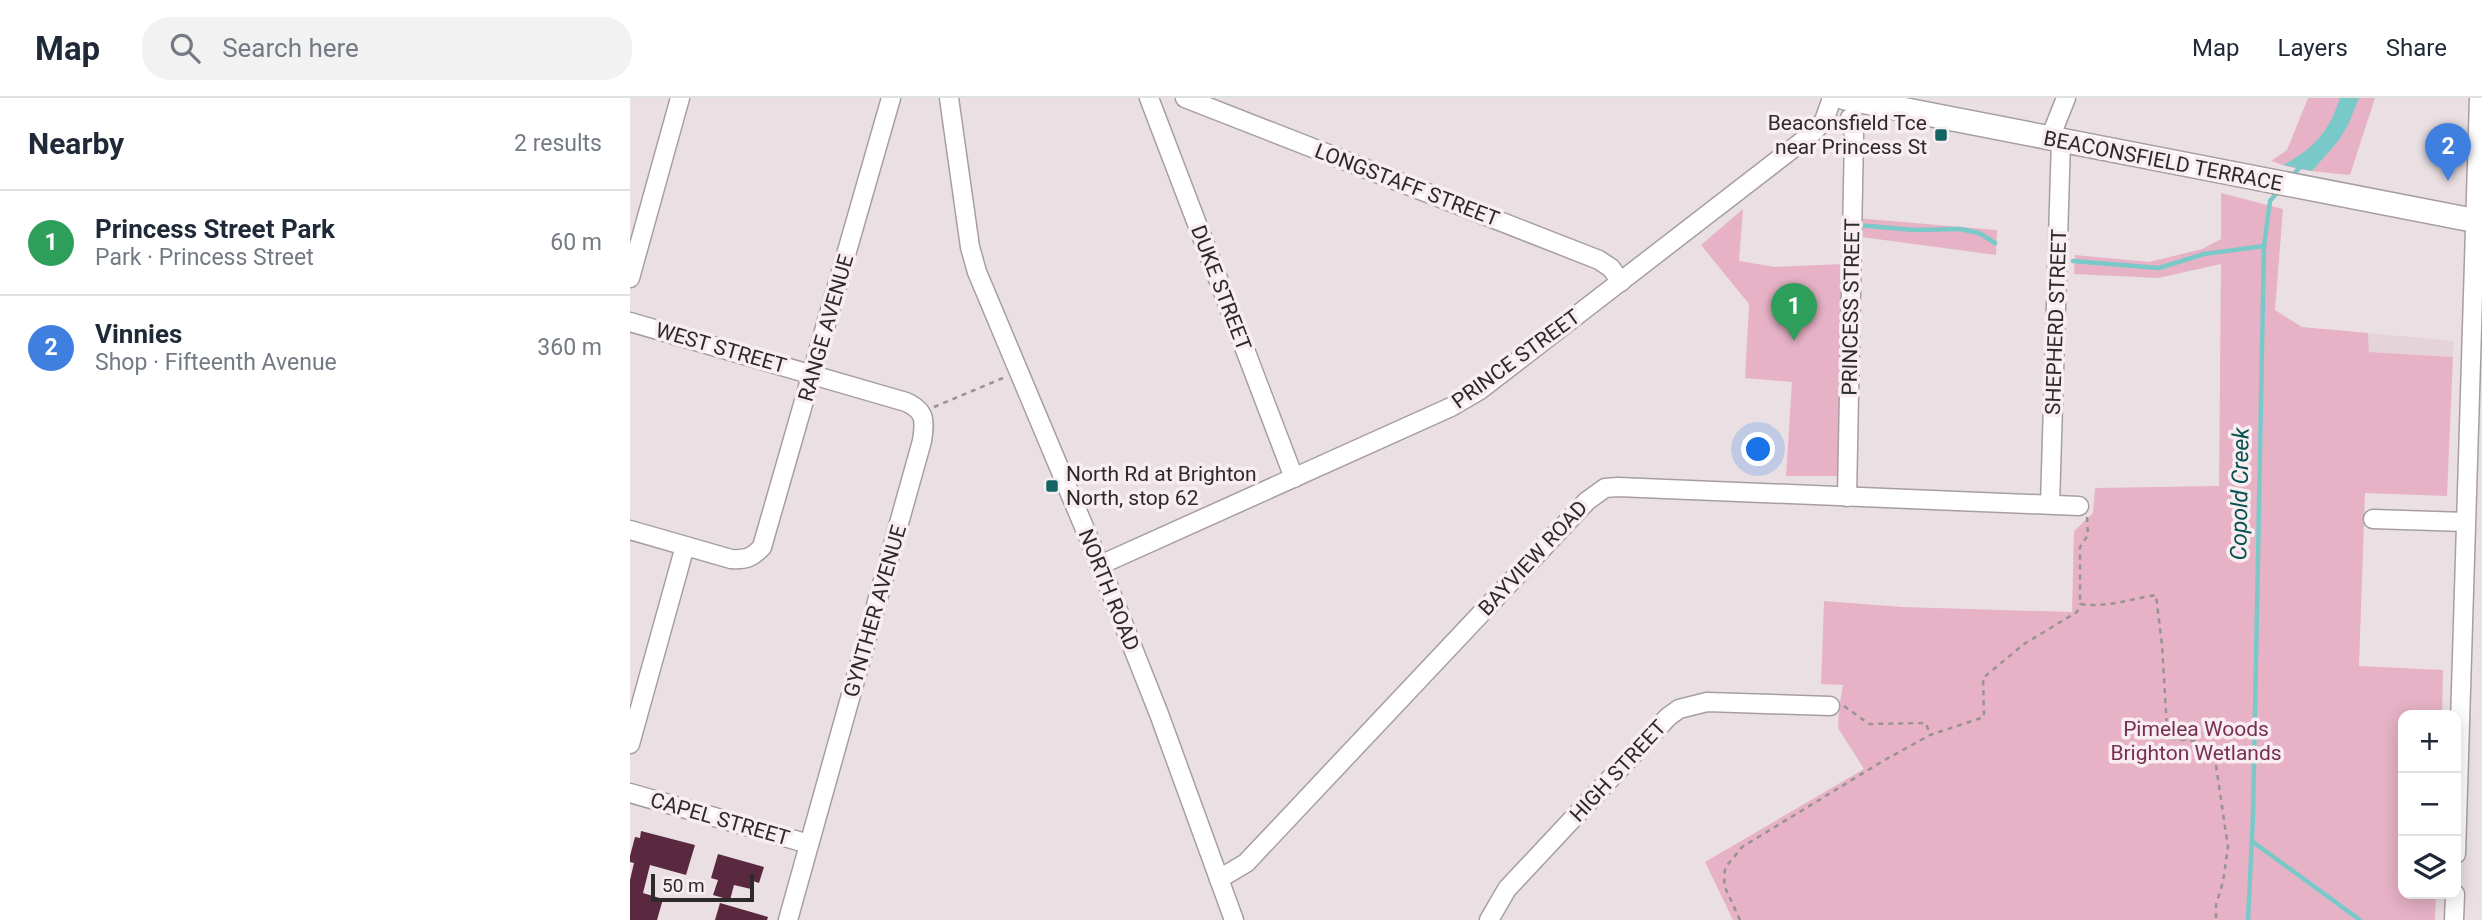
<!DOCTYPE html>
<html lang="en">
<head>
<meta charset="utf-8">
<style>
  :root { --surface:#fff; --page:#f2f2f3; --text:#1f2937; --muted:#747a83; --line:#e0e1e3; --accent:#111827 }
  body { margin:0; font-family:Roboto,sans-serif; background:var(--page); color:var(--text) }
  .controls { position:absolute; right:21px; bottom:21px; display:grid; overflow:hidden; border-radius:14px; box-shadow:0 4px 18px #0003 }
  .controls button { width:63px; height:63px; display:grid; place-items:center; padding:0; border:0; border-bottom:2px solid var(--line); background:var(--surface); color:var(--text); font:35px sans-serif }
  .scale { position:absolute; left:21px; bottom:18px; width:103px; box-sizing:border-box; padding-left:7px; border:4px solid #2d2a2b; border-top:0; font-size:19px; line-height:24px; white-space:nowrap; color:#2d2a2b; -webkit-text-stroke:5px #f8edf1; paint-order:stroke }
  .you { position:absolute; left:1129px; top:352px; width:24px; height:24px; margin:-18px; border:5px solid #fff; border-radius:50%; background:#1a73e8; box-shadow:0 0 0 10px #1a73e833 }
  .badge { display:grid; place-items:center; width:46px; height:46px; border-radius:50%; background:var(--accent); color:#fff; font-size:23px; font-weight:700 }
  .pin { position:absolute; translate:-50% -58px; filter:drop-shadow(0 2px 4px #0008) }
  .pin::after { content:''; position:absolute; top:37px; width:24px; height:21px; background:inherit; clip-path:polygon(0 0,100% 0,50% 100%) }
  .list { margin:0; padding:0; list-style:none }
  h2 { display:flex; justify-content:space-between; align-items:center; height:91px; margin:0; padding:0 28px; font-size:30px }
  h2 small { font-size:23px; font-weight:400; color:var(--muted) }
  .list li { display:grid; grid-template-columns:46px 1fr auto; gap:21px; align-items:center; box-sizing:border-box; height:105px; padding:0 28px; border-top:2px solid var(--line) }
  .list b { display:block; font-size:26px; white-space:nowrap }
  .list p { margin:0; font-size:23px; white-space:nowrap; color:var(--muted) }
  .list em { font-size:23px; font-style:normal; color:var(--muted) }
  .icon { flex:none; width:38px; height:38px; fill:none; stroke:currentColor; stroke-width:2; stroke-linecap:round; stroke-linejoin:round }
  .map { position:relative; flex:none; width:1852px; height:822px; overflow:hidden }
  header { display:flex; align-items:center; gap:42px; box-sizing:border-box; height:98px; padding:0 35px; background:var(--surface); border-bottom:2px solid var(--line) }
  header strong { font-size:33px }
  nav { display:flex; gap:38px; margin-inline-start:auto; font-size:24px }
  .search { width:490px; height:63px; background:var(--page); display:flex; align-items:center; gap:18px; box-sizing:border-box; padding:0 24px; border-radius:28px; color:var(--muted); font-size:26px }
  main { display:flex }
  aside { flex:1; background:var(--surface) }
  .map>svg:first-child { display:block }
</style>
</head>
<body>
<header>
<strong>Map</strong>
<div class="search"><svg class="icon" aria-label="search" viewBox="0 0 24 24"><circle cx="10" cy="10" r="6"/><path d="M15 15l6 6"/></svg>Search here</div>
<nav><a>Map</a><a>Layers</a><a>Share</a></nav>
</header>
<main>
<aside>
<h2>Nearby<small>2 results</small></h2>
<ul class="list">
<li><span class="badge" style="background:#2e9e5b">1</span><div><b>Princess Street Park</b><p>Park · Princess Street</p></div><em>60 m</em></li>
<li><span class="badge" style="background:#3f7fe0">2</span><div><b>Vinnies</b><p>Shop · Fifteenth Avenue</p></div><em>360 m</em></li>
</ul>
</aside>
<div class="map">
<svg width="1852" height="822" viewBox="0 0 1852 822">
  <rect width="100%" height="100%" fill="#eae0e4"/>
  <polygon fill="#e5d3da" points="1738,235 1824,243 1823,259 1739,254"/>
  <g fill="#e7b2c6">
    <path d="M1678 0H1745L1720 77C1693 74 1666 73 1641 63L1657 52Z"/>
    <polygon points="1591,95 1653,111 1645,212 1672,229 1738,235 1739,254 1823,259 1817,398 1735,395 1729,568 1813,572 1812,617 1773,617 1773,796 1806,796 1805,822 1103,822 1075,764 1234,671 1208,630 1209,610 1213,587 1191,586 1194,503 1273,509 1442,514 1444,433 1463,415 1465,390 1589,388 1591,166 1528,180 1444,176 1445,157 1519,164 1572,151 1591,141"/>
    <polygon points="1113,111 1109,163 1145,169 1213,166 1208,378 1156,378 1162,284 1115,280 1119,206 1071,147"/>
    <polygon points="1225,120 1367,132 1366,157 1224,138"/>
  </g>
  <path fill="#7ac9c9" d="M1710 0H1729L1718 27 1709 42 1682 73 1653 67C1683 51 1699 34 1710 0Z"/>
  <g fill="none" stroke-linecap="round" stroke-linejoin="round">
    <g stroke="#7ac9c9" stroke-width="4.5">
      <polyline points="1660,80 1673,66"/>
      <polyline points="1227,127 1284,132 1330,131 1349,135 1365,145"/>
      <polyline points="1443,163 1529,170 1574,156 1634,148"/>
      <polyline points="1623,744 1730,822"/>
      <polyline points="1618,822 1623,718 1634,148 1640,103 1649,92"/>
    </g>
  </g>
  <g fill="#5a293f">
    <polygon points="11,733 65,747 56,777 20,767 13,795 33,801 27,822 0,822 0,782 4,765 0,764 0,758 5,739 10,740"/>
    <polygon points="88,756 134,769 129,785 123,783 121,791 104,787 100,802 83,797 88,782 81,780"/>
    <polygon points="90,805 138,819 137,822 85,822"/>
  </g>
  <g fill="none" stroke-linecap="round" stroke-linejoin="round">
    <g stroke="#a89ea2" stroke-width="21">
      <g id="minor">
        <polyline points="319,0 340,149 347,174 470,467 529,616 604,822"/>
        <polyline points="519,0 664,380"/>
        <polyline points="555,0 969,162 981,170 991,184"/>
        <polyline points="1420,40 1436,0"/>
        <polyline points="0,180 50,0"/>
        <path d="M0 224 276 304C296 313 295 323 292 343L158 822"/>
        <polyline points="1217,399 1224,37 1220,20"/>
        <polyline points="1420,406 1431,42"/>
        <polyline points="1743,421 1835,424"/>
        <path d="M0 432 101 461C115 462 122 460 132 449L261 0"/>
        <polyline points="470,467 821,309 850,292 1179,38 1194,23 1202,0"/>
        <polyline points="0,646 55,448"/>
        <polyline points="0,695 179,746"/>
        <polyline points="1826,756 1849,0"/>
        <polyline points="589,781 616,765 957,403 975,390 988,389 1449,408"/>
        <polyline points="859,822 877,791 1038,619 1049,611 1077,604 1200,608"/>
        <polyline points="1824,822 1825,796"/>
      </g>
    </g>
    <g stroke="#a89ea2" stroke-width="26">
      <polyline id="major" points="1215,0 1852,124"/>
    </g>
    <g stroke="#999295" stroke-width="2.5" stroke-dasharray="5 5" stroke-linecap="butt">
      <polyline points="304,309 373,280"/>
      <path d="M1457 419 1458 437 1450 449V506C1477 510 1500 501 1526 497L1532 547 1537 631 1543 641 1565 643 1584 654 1598 749 1593 784 1586 807V822"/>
      <polyline points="1214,608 1239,626 1296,625 1300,637"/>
      <polyline points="1110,822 1094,787 1095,770 1112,749 1253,663 1300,637 1354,619 1353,580 1394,546 1447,514 1450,506"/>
    </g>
    <use href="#minor" stroke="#fff" stroke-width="18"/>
    <use href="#major" stroke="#fff" stroke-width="23"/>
  </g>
  <g fill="#156465" stroke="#f8edf1" stroke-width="2.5">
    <rect x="1304" y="30" width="14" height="14" rx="3.5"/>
    <rect x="415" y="381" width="14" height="14" rx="3.5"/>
  </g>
  <g text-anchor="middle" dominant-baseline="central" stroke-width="7" stroke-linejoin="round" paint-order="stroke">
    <g font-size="21" fill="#2d2a2b" stroke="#f8edf1" text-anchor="end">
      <text x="1297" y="25">Beaconsfield Tce<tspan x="1297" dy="24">near Princess St</tspan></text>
      <text x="436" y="376" text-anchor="start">North Rd at Brighton<tspan x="436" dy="24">North, stop 62</tspan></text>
    </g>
    <g font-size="21" fill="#2d2a2b" stroke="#f8edf1">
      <text transform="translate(1533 63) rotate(11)">BEACONSFIELD TERRACE</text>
      <text transform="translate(777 87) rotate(21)">LONGSTAFF STREET</text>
      <text transform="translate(591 190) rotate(69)">DUKE STREET</text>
      <text transform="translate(1221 209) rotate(-89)">PRINCESS STREET</text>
      <text transform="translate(1426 224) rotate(-88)">SHEPHERD STREET</text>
      <text transform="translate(196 230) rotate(-74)">RANGE AVENUE</text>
      <text transform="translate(91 250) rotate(16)">WEST STREET</text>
      <text transform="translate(886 261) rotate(-36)">PRINCE STREET</text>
      <text transform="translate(903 460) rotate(-47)">BAYVIEW ROAD</text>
      <text transform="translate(479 492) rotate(68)">NORTH ROAD</text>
      <text transform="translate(245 513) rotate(-74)">GYNTHER AVENUE</text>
      <text transform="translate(988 673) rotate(-47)">HIGH STREET</text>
      <text transform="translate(90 721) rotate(16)">CAPEL STREET</text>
    </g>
    <g font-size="21" fill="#773051" stroke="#f8edf1">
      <text x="1566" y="631">Pimelea Woods<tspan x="1566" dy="24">Brighton Wetlands</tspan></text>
    </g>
    <g font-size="23" font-style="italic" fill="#075151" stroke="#f8edf1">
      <text transform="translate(1610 396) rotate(-89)">Copold Creek</text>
    </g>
  </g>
</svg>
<div class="controls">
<button>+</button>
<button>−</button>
<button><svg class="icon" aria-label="layers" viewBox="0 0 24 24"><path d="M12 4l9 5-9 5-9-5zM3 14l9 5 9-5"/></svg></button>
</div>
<div class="scale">50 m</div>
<div class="you"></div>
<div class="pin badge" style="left:1164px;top:243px;background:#2e9e5b">1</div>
<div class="pin badge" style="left:1818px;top:83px;background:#3f7fe0">2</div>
</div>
</main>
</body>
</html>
